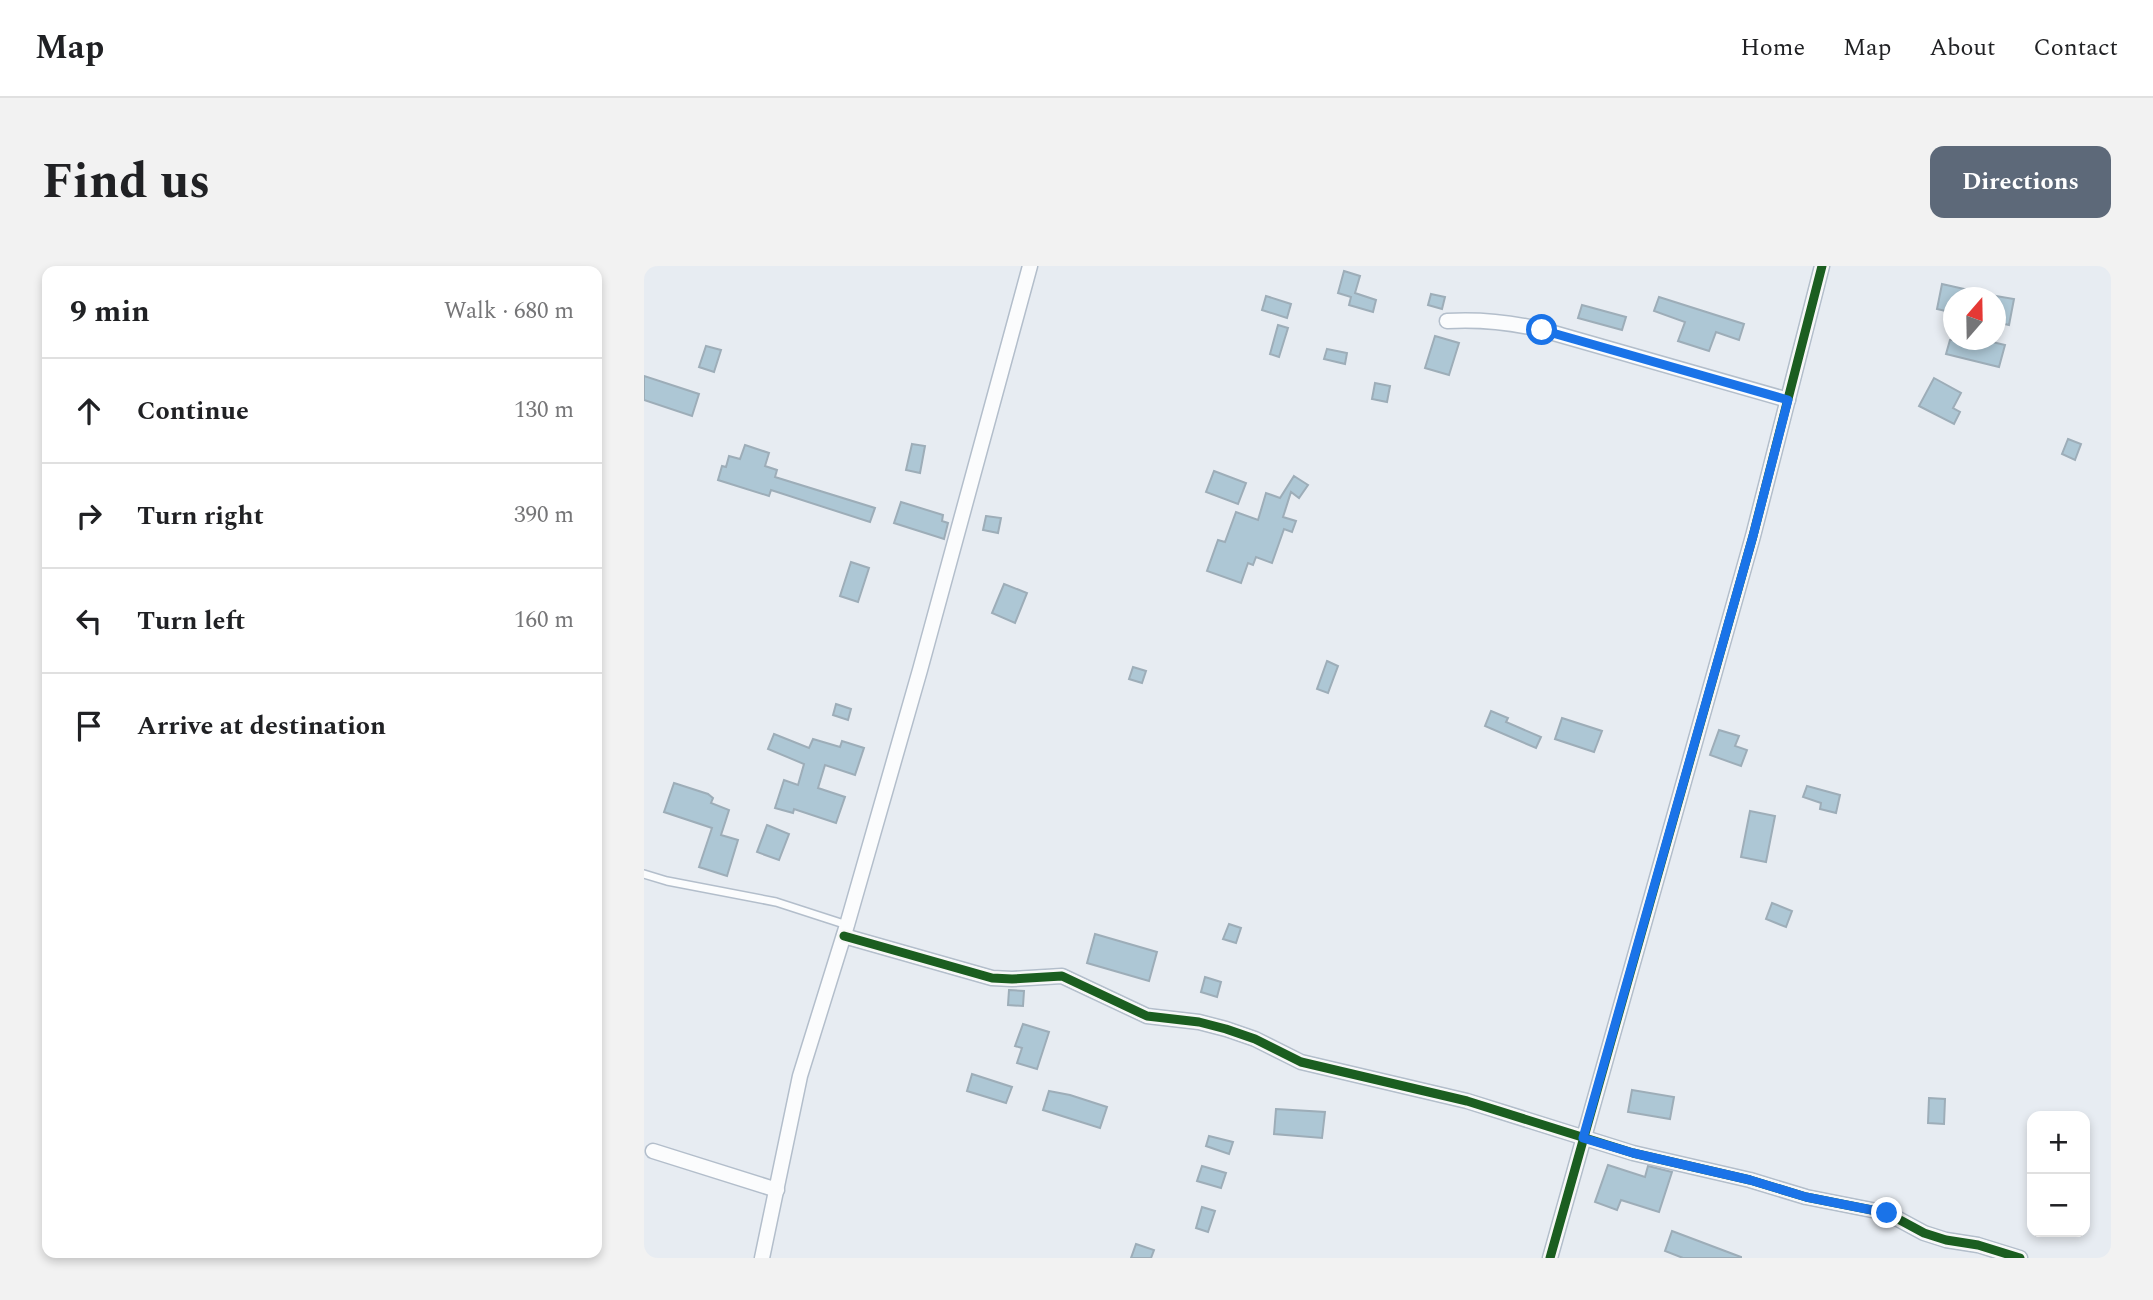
<!DOCTYPE html>
<html lang="en">
<head>
<meta charset="utf-8">
<style>
  :root { --surface:#fff; --page:#f2f2f2; --text:#202124; --muted:#757577; --line:#e0e0e0; --accent:#5d6979 }
  body { margin:0; font-family:Spectral,serif; background:var(--page); color:var(--text) }
  .controls { position:absolute; right:21px; bottom:21px; display:grid; overflow:hidden; border-radius:14px; box-shadow:0 4px 10px #0003 }
  .controls button { width:63px; height:63px; display:grid; place-items:center; padding:0; border:0; border-bottom:2px solid var(--line); background:var(--surface); color:var(--text); font:35px sans-serif }
  .compass { position:absolute; left:1299px; top:21px; width:63px; height:63px; border-radius:50%; background:var(--surface); box-shadow:0 4px 10px #0003; rotate:20deg }
  .stop { position:absolute; width:21px; height:21px; margin:-16px; border:5px solid #1a73e8; border-radius:50%; background:#fff }
  .stop.end { background:#1a73e8; border-color:#fff; box-shadow:0 2px 7px #0008 }
  .list { margin:0; padding:0; list-style:none }
  h2 { display:flex; justify-content:space-between; align-items:center; height:91px; margin:0; padding:0 28px; font-size:30px }
  h2 small { font-size:23px; font-weight:400; color:var(--muted) }
  .list li { display:grid; grid-template-columns:46px 1fr auto; gap:21px; align-items:center; box-sizing:border-box; height:105px; padding:0 28px; border-top:2px solid var(--line) }
  .list b { display:block; font-size:26px; white-space:nowrap }
  .list em { font-size:23px; font-style:normal; color:var(--muted) }
  .icon { flex:none; width:38px; height:38px; fill:none; stroke:currentColor; stroke-width:2; stroke-linecap:round; stroke-linejoin:round }
  .map { position:relative; flex:none; width:1467px; height:992px; overflow:hidden; border-radius:14px }
  header { display:flex; align-items:center; gap:42px; box-sizing:border-box; height:98px; padding:0 35px; background:var(--surface); border-bottom:2px solid var(--line) }
  header strong { font-size:33px }
  nav { display:flex; gap:38px; margin-inline-start:auto; font-size:24px }
  .intro { display:flex; align-items:center; justify-content:space-between; box-sizing:border-box; height:168px; padding:0 42px }
  h1 { margin:0; font-size:49px }
  .button { padding:18px 32px; border-radius:14px; background:var(--accent); color:#fff; font-size:24px; font-weight:700 }
  main { display:flex; gap:42px; padding:0 42px }
  aside { flex:1; background:var(--surface); border-radius:14px; box-shadow:0 4px 10px #0003 }
  .map>svg:first-child { display:block }
</style>
</head>
<body>
<header>
<strong>Map</strong>
<nav><a>Home</a><a>Map</a><a>About</a><a>Contact</a></nav>
</header>
<div class="intro"><h1>Find us</h1><a class="button">Directions</a></div>
<main>
<aside>
<h2>9 min<small>Walk · 680 m</small></h2>
<ul class="list">
<li><svg class="icon" aria-label="ahead" viewBox="0 0 24 24"><path d="M12 20V5M6 11l6-6 6 6"/></svg><div><b>Continue</b></div><em>130 m</em></li>
<li><svg class="icon" aria-label="right" viewBox="0 0 24 24"><path d="M7 20v-9h11M14 6l5 5-5 5"/></svg><div><b>Turn right</b></div><em>390 m</em></li>
<li><svg class="icon" aria-label="left" viewBox="0 0 24 24"><path d="M17 20v-9H6M10 6l-5 5 5 5"/></svg><div><b>Turn left</b></div><em>160 m</em></li>
<li><svg class="icon" aria-label="arrive" viewBox="0 0 24 24"><path d="M6 21V4h12l-3 4 3 4H6"/></svg><div><b>Arrive at destination</b></div></li>
</ul>
</aside>
<div class="map">
<svg width="1467" height="992" viewBox="0 0 1467 992">
  <rect width="100%" height="100%" fill="#e7ecf2"/>
  <g fill="#adc7d5" stroke="#9dadb8" stroke-width="2">
    <polygon points="700,5 716,10 711,27 732,34 729,46 705,39 707,31 694,27"/>
    <polygon points="1298,18 1338,27 1337,32 1310,32 1310,47 1293,43"/>
    <polygon points="787,28 801,31 798,43 784,39"/>
    <polygon points="622,30 647,38 643,52 618,44"/>
    <polygon points="1352,30 1370,33 1365,59 1352,56"/>
    <polygon points="1015,31 1100,58 1095,74 1072,66 1065,85 1034,75 1041,56 1010,45"/>
    <polygon points="938,39 982,51 978,64 934,52"/>
    <polygon points="634,59 644,62 635,91 626,88"/>
    <polygon points="791,70 815,77 805,109 781,102"/>
    <polygon points="1306,74 1340,74 1361,79 1355,101 1302,88"/>
    <polygon points="62,80 77,84 70,106 55,101"/>
    <polygon points="683,83 703,87 701,98 680,93"/>
    <polygon points="0,110 55,128 48,150 0,134"/>
    <polygon points="1290,112 1317,127 1309,142 1316,146 1310,158 1275,140"/>
    <polygon points="731,117 746,120 743,136 728,133"/>
    <polygon points="1424,173 1437,178 1431,194 1418,188"/>
    <polygon points="268,178 281,180 276,207 262,204"/>
    <polygon points="101,179 125,187 121,200 133,204 131,211 231,242 226,256 127,224 125,230 74,214 78,200 82,201 85,190 96,193"/>
    <polygon points="570,205 602,217 594,238 562,226"/>
    <polygon points="650,210 664,219 655,232 647,226 639,251 652,255 648,266 640,263 628,297 612,291 609,299 604,297 597,317 563,305 574,274 581,276 592,246 614,254 622,227 636,232"/>
    <polygon points="257,236 299,249 298,255 304,257 300,273 250,257"/>
    <polygon points="342,250 357,252 354,267 339,264"/>
    <polygon points="207,296 225,302 214,336 196,330"/>
    <polygon points="360,318 383,327 371,357 348,347"/>
    <polygon points="683,395 694,400 684,427 673,423"/>
    <polygon points="489,401 502,405 498,417 485,413"/>
    <polygon points="192,438 207,443 204,454 189,449"/>
    <polygon points="847,445 864,452 862,456 897,471 892,482 841,460"/>
    <polygon points="918,452 958,465 950,486 911,473"/>
    <polygon points="1075,464 1095,470 1091,480 1103,484 1097,500 1066,489"/>
    <polygon points="130,468 165,482 169,473 196,481 198,475 220,482 211,509 181,499 174,522 201,531 192,557 150,543 149,547 131,542 140,514 154,519 160,498 124,483"/>
    <polygon points="30,517 64,528 69,532 67,537 85,544 77,569 94,574 83,610 55,601 68,562 20,546"/>
    <polygon points="1163,520 1196,529 1192,547 1176,543 1177,537 1159,531"/>
    <polygon points="1106,545 1131,550 1122,596 1097,591"/>
    <polygon points="123,559 145,568 135,594 113,586"/>
    <polygon points="1128,637 1148,645 1142,661 1122,653"/>
    <polygon points="585,658 597,662 592,677 579,673"/>
    <polygon points="451,668 513,686 505,715 443,697"/>
    <polygon points="561,711 577,716 573,731 557,726"/>
    <polygon points="365,724 380,725 379,740 364,739"/>
    <polygon points="379,758 405,766 393,803 373,797 378,782 371,780"/>
    <polygon points="328,808 368,821 362,837 323,825"/>
    <polygon points="988,824 1030,831 1026,853 984,846"/>
    <polygon points="405,825 426,829 463,841 456,862 399,844"/>
    <polygon points="1285,832 1301,833 1300,858 1284,857"/>
    <polygon points="632,843 681,846 678,872 630,868"/>
    <polygon points="565,870 589,876 585,888 562,880"/>
    <polygon points="964,899 1001,911 1004,900 1028,906 1015,946 977,934 973,944 951,936"/>
    <polygon points="558,900 582,907 577,922 553,915"/>
    <polygon points="558,941 571,945 564,966 552,962"/>
    <polygon points="1028,965 1097,991 1097,992 1039,992 1021,985"/>
    <polygon points="492,978 510,984 507,992 487,992"/>
  </g>
  <g fill="none" stroke-linecap="round" stroke-linejoin="round">
    <g stroke="#b3becb" stroke-width="10">
      <polyline id="service" points="0,608 23,615 132,636 203,659"/>
    </g>
    <g stroke="#b3becb" stroke-width="17">
      <g id="minor">
        <path d="M803 55C837 53 866 56 899 64L1144 134"/>
        <polyline points="200,670 348,712 368,713 418,710 503,750 555,756 582,763 611,773 657,796 823,835 989,887 1106,914 1162,931 1243,947 1280,967 1302,974 1334,979 1376,992"/>
        <polyline points="9,885 133,924"/>
        <polyline points="118,992 156,810 203,659 276,404 386,0"/>
        <polyline points="906,992 1109,270 1178,0"/>
      </g>
    </g>
    <use href="#service" stroke="#fbfcfd" stroke-width="7"/>
    <use href="#minor" stroke="#fbfcfd" stroke-width="14"/>
    <g stroke="#f7f7f7" stroke-width="13">
      <g id="cycleway">
        <polyline points="200,670 348,712 368,713 418,710 503,750 555,756 582,763 611,773 657,796 823,835 989,887 1106,914 1162,931 1243,947 1280,967 1302,974 1334,979 1376,992"/>
        <polyline points="906,992 1109,270 1178,0"/>
      </g>
    </g>
    <use href="#cycleway" stroke="#1b5e20" stroke-width="9"/>
  </g>
  <g fill="none" stroke-linecap="round" stroke-linejoin="round">
    <polyline stroke="#1a73e8" stroke-width="9" points="898,64 1144,134 1109,270 939,872 989,887 1106,914 1162,931 1243,947"/>
  </g>
</svg>
<div class="controls">
<button>+</button>
<button>−</button>
</div>
<svg class="compass" viewBox="-18 -18 36 36"><path d="M0-13l5 13h-10z" fill="#e53935"/><path d="M0 13l5-13h-10z" fill="#757577"/></svg>
<div class="stop" style="left:898px;top:64px"></div>
<div class="stop end" style="left:1243px;top:947px"></div>
</div>
</main>
</body>
</html>
